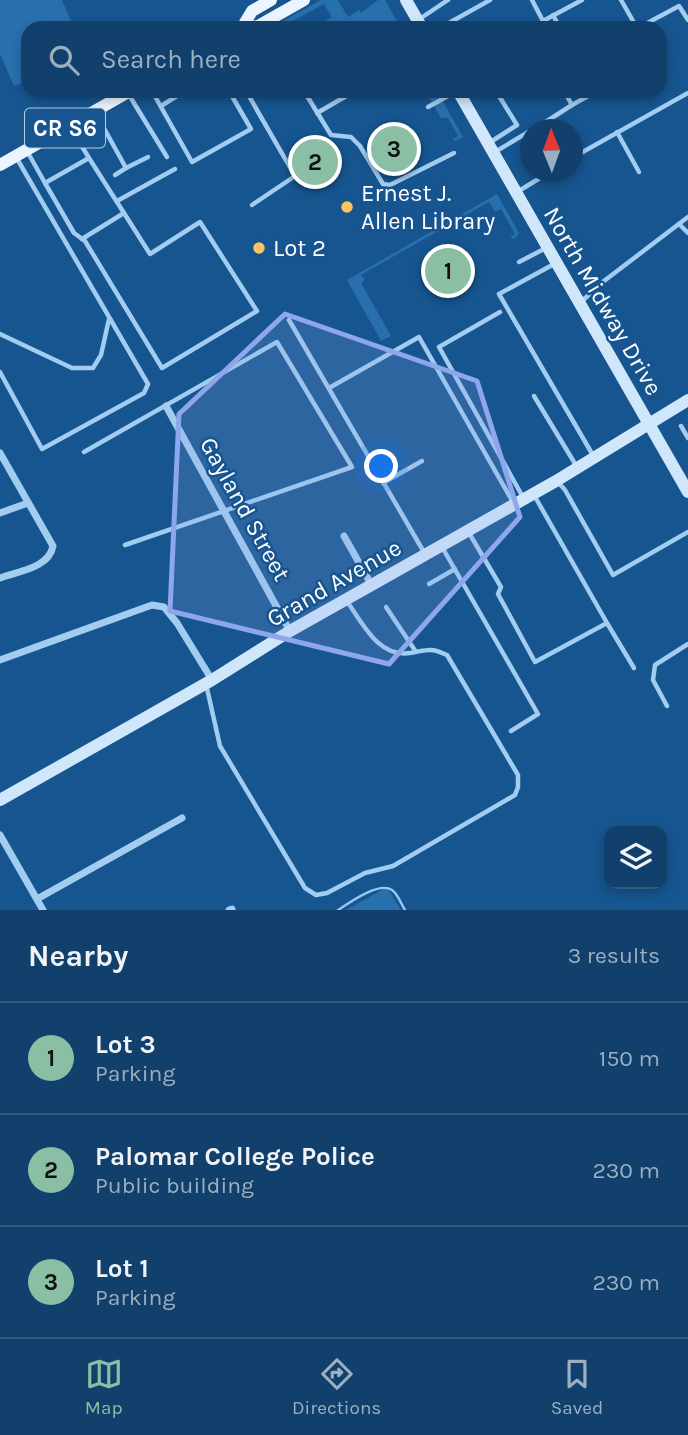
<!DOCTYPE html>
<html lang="en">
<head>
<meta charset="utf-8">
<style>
  :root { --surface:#10406b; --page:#194771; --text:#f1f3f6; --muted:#9cafc1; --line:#30597e; --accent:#8abfa5 }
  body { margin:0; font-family:Karla,sans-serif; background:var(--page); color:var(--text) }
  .controls { position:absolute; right:21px; bottom:21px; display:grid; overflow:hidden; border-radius:14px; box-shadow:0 4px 10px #0003 }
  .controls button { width:63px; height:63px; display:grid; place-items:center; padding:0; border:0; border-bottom:2px solid var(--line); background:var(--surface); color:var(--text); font:35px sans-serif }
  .compass { position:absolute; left:520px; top:119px; width:63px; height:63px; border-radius:50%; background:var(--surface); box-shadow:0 4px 10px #0003; rotate:359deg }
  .you { position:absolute; left:382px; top:467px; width:24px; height:24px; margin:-18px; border:5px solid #fff; border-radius:50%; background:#1a73e8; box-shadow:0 0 0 10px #1a73e833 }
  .badge { display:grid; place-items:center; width:46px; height:46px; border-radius:50%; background:var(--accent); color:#111; font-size:23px; font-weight:700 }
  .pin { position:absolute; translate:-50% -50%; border:4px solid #fff; box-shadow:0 2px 7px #0006 }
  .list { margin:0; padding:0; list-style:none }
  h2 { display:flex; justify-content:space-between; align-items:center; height:91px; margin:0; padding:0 28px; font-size:30px }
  h2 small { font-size:23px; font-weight:400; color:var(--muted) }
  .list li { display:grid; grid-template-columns:46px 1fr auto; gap:21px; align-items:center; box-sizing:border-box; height:112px; padding:0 28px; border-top:2px solid var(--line) }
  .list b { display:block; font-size:26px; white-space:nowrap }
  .list p { margin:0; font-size:23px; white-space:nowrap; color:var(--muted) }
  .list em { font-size:23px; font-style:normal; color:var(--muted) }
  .icon { flex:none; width:38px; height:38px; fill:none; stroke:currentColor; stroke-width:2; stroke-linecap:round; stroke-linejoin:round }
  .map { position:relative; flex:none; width:688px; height:910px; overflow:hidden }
  .search { position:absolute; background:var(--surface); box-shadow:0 4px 10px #0003; left:21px; right:21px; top:21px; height:77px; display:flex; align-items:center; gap:18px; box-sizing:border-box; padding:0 24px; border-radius:21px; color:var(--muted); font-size:26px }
  .sheet { height:427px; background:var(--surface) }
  nav { display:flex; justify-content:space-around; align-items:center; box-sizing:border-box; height:98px; border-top:2px solid var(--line); background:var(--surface); font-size:19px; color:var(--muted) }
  nav a { display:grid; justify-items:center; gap:4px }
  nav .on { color:var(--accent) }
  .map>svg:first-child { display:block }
</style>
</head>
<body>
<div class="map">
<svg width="688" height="910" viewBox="0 0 688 910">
  <rect width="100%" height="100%" fill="#16558f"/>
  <g fill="#286fae">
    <polygon points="0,0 62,0 74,28 28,28 28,81 14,86 0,54"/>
    <polygon points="321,0 338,0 348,17 359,10 361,13 378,0 385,0 401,28 396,24 389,28 335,28 332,23 323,28 316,28 318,25 332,17 324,4 289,23 291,28 277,28 281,22"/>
    <polygon points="425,91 437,91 463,137 456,141 452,140 458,136 448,118 441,118"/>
    <polygon points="497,194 519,233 514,239 510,237 515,234 501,209 495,212 489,202 361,275 365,280 361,283 391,336 381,341 347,280"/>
    <polygon points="387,887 401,910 346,910"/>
  </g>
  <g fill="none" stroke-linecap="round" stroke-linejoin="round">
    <path stroke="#94c8f3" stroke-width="2.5" d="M338 910C349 903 379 881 392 890 398 894 401 904 405 910"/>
    <g stroke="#a2ccf0" stroke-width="4.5">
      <polyline points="532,0 543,21 582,0"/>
      <polyline points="621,0 637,28"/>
      <polyline points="553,15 560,28"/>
      <polyline points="418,20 448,0"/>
      <polyline points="454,20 459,28"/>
      <polyline points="440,28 490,0"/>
      <polyline points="638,28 679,6 688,20"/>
      <polyline points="152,91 192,162 251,129 229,91"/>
      <polyline points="246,91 295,176 252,205"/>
      <polyline points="304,91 331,135 351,137 360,146 383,184 390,185 454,153"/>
      <polyline points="564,91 572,105 597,91"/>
      <polyline points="129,95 167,157"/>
      <polyline points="463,97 473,91"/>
      <polyline points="161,106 185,91"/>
      <polyline points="428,107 457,91"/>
      <polyline points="95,112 126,168 115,175"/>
      <polyline points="317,113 355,91"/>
      <polyline points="533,130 572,105"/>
      <polyline points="617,132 639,172"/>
      <polyline points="489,143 517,125 496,91"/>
      <polyline points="27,151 45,183 89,158 70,127"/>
      <polyline points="495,152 530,131"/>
      <polyline points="572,158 688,93"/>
      <polyline points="126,168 148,157"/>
      <polyline points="45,183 74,233 85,241 162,368 257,311 200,222 150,254 89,158"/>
      <polyline points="517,192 550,172"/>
      <polyline points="117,201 175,169"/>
      <polyline points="679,224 688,233"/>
      <polyline points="82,239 124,213"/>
      <polyline points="519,262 546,248"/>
      <polyline points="556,263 499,294 594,457"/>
      <polyline points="581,302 604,281 688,217"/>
      <polyline points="500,312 439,347 524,499"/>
      <polyline points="289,320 425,554"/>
      <polyline points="0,334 72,368 93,368 101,355 109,319"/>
      <polyline points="0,372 42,449 144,393 148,384 16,157"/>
      <polyline points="329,388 419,337 514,504"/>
      <polyline points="534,396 577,467"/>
      <polyline points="681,426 688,438"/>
      <polyline points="84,452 277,342 352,467 125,545"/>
      <polyline points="557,481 565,490 613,575 688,532"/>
      <polyline points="383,483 422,461"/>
      <polyline points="469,533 501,587 498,594 535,662 607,623 534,495"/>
      <polyline points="442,547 538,714 511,731"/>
      <polyline points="429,584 455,569"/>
      <polyline points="386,607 416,652"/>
      <polyline points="607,623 634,668"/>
      <path d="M206 684 220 746 305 888 316 895 327 893 365 873 393 866 515 795 518 787V775L447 655C430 647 428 650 410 653 378 658 362 622 346 600"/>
      <polyline points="667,706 653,680 655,665 688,644"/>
    </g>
    <g stroke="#a2ccf0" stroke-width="7">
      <polyline points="166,406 290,631"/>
      <path d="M0 453 53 546C49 568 19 571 0 578"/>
      <polyline points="0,513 28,503"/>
      <polyline points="344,536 371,584"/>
      <polyline points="0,660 152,605 164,607 177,623 212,680"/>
      <polyline points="0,835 43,910"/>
      <polyline points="37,899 182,818"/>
      <polyline points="229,910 232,909"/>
    </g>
    <g stroke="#d0e6fb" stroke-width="12">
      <polyline points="406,0 422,28"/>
      <polyline points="458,91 688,492"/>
      <polyline points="0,800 212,680 290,631 556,481 688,400"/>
    </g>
    <g stroke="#ebf4ff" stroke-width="12">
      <polyline points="243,26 252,11 271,0"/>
      <polyline points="240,28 258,26 304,0"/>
      <polyline points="0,165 130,91"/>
    </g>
  </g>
  <path fill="#8ea6ec" fill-opacity="0.2" stroke="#8ea6ec" stroke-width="5" stroke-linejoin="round" d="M285 314 477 381 520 517 389 664 170 611 179 414Z"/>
  <g fill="#ffc461" stroke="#16558f" stroke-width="2.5">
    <circle cx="347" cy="207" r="7"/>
    <circle cx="259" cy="248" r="7"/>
  </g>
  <g text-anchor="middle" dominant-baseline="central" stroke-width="5" stroke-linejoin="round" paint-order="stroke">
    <rect fill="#16558f" stroke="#b9ccdd" stroke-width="2" x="25" y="108.5" width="80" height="39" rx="5"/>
    <g font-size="23" font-weight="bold" fill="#fff">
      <text x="65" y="128">CR S6</text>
    </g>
    <g font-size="24" fill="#fff" stroke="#16558f" text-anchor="start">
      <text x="361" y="193">Ernest J.<tspan x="361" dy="28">Allen Library</tspan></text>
      <text x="273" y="248">Lot 2</text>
    </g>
    <g font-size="24" fill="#fff" stroke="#16558f">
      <text transform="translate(603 301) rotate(60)">North Midway Drive</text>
      <text transform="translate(245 509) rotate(61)">Gayland Street</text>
      <text transform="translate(334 583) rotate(-30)">Grand Avenue</text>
    </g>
  </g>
</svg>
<div class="controls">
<button><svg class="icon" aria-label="layers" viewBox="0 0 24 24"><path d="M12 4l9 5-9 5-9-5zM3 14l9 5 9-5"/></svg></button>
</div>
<svg class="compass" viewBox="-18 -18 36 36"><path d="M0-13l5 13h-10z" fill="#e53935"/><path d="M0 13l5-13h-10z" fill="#9cafc1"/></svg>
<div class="you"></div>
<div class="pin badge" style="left:448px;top:271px">1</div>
<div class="pin badge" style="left:315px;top:162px">2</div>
<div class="pin badge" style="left:394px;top:149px">3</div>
<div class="search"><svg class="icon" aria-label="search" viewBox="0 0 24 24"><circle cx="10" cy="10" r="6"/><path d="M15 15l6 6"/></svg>Search here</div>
</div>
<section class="sheet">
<h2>Nearby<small>3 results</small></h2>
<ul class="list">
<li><span class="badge">1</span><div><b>Lot 3</b><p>Parking</p></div><em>150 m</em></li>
<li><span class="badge">2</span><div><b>Palomar College Police</b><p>Public building</p></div><em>230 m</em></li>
<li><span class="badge">3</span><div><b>Lot 1</b><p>Parking</p></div><em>230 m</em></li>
</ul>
</section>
<nav>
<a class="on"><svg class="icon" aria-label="map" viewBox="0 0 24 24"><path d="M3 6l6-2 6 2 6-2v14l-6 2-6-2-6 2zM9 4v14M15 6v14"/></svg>Map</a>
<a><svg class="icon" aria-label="directions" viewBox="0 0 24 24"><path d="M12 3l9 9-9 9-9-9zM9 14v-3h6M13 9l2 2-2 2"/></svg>Directions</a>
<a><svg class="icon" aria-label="saved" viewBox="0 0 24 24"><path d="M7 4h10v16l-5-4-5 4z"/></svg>Saved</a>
</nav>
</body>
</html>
